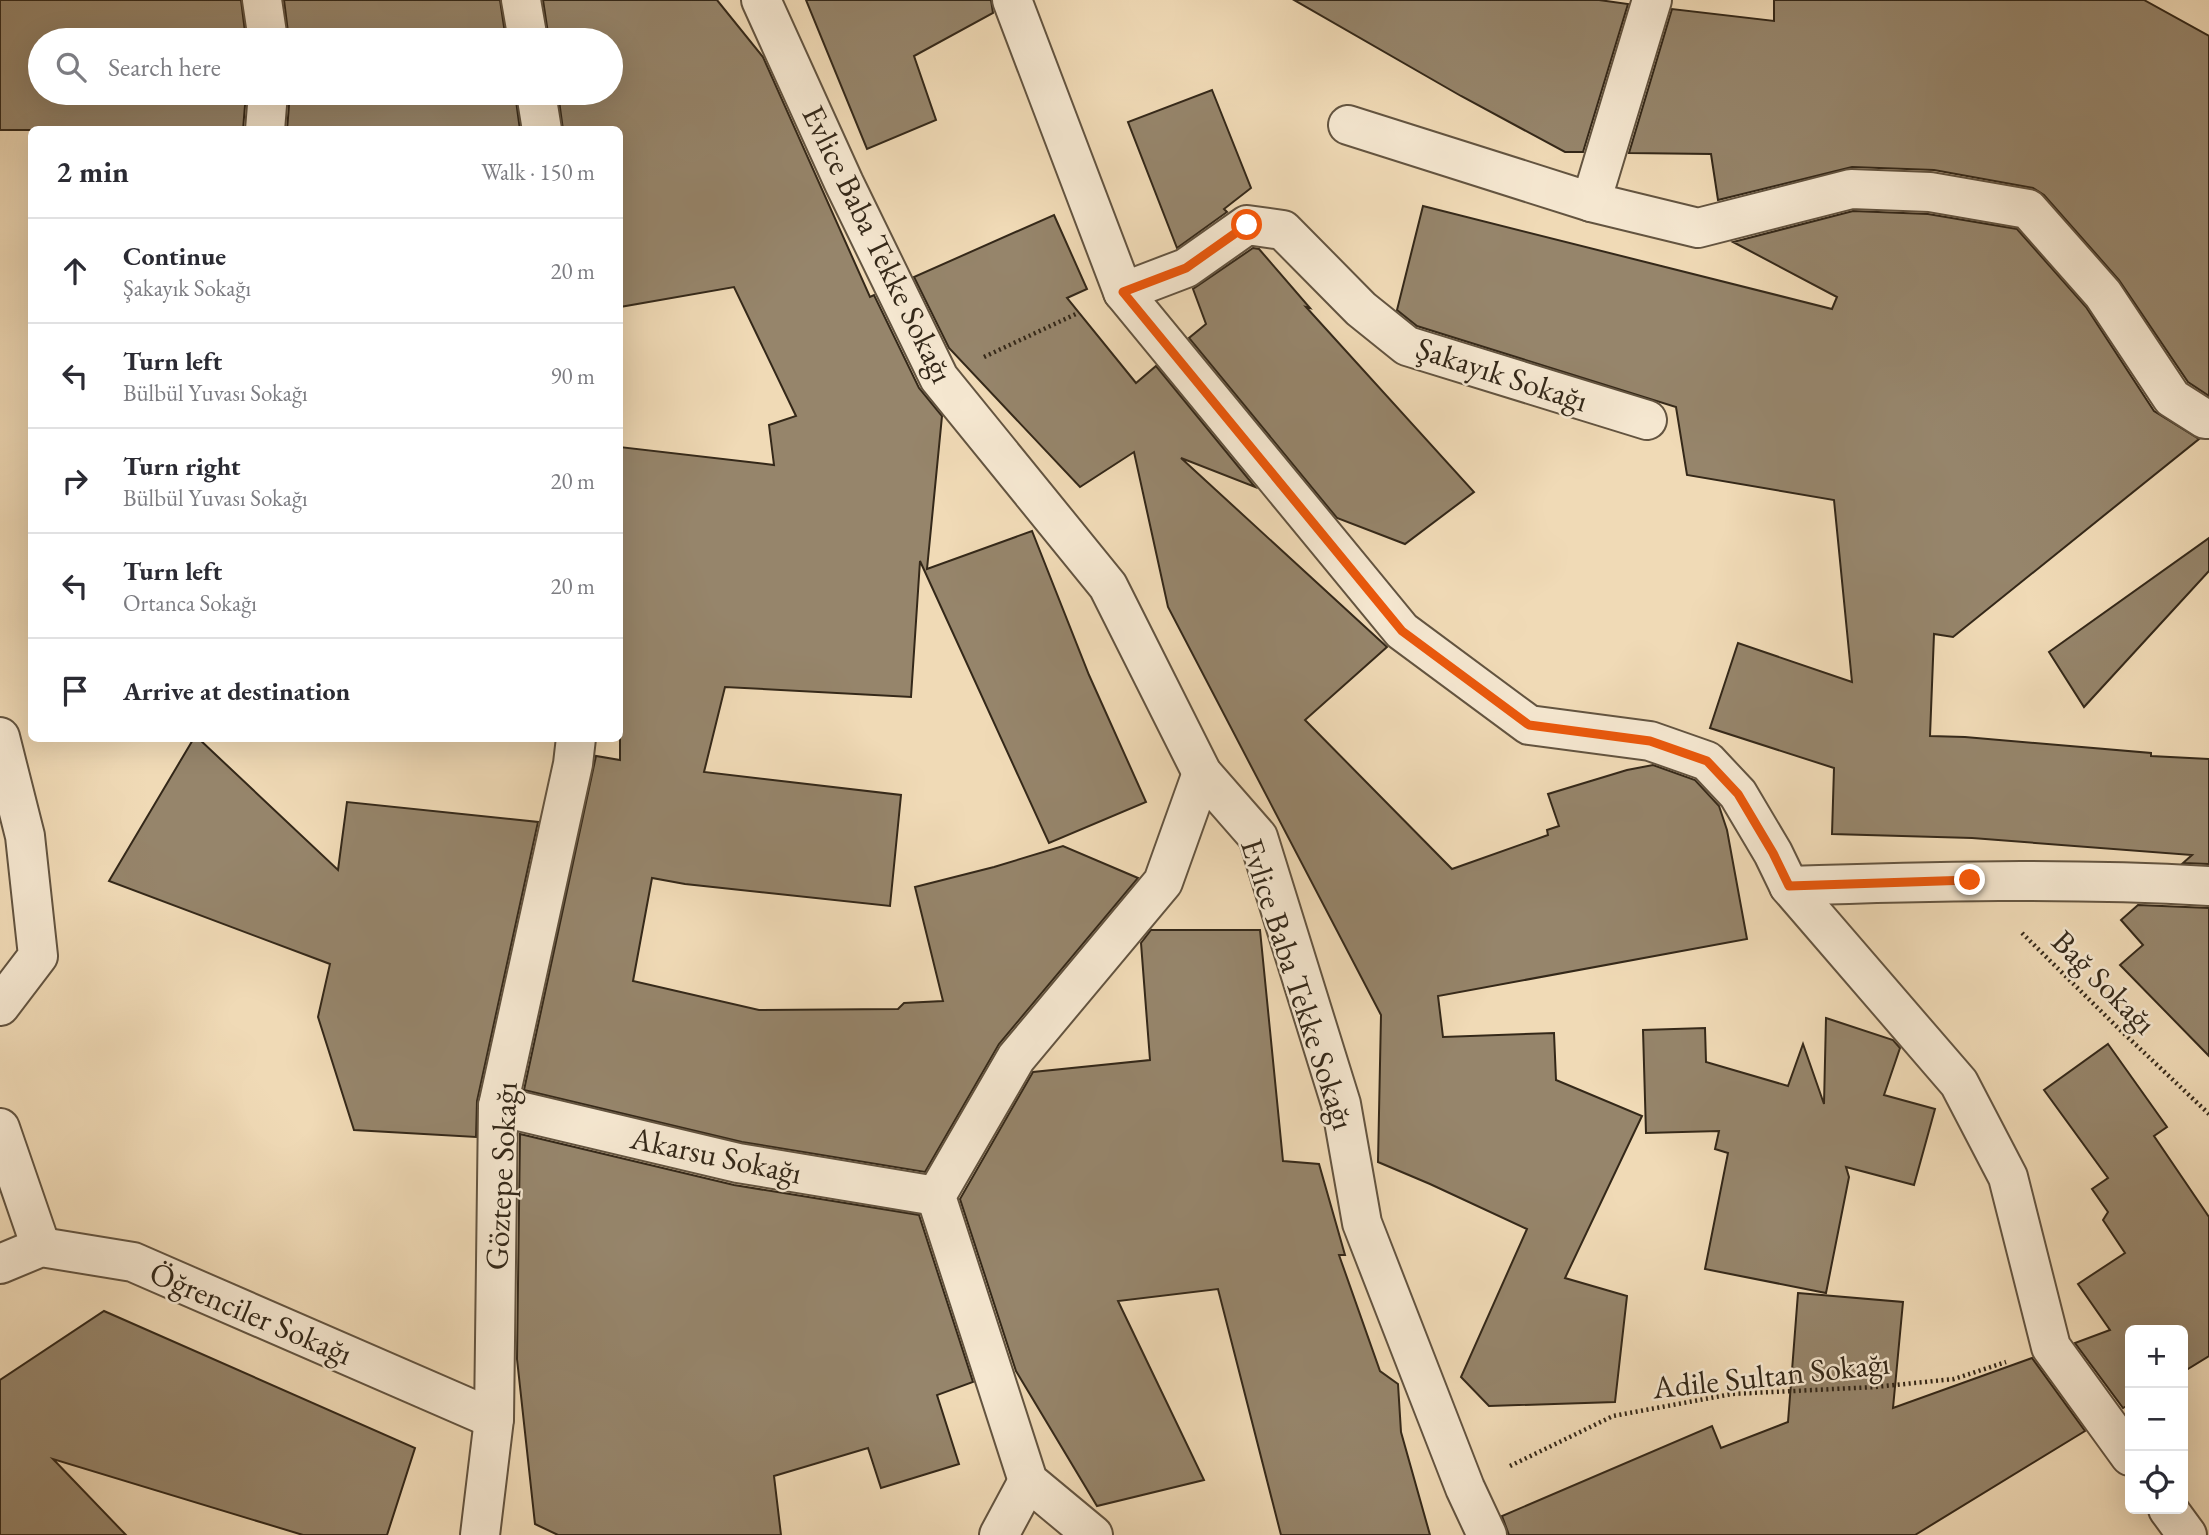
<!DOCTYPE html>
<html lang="en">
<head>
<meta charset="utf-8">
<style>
  :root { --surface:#fff; --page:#f2f2f3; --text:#2b2b33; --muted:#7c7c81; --line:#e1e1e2 }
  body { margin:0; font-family:"EB Garamond",serif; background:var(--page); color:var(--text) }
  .controls { position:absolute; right:21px; bottom:21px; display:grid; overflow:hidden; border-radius:10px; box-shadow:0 7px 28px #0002 }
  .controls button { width:63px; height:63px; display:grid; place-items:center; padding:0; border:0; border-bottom:2px solid var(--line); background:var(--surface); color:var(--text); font:35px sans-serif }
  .stop { position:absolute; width:21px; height:21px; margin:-16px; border:5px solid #ea580c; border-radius:50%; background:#fff }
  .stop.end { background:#ea580c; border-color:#fff; box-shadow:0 2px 7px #0008 }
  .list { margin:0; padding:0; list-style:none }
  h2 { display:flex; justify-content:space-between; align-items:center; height:91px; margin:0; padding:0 28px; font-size:30px }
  h2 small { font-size:23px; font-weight:400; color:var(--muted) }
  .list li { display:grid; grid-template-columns:46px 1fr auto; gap:21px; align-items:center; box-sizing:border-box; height:105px; padding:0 28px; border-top:2px solid var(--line) }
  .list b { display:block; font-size:26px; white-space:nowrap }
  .list p { margin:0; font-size:23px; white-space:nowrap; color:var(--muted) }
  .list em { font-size:23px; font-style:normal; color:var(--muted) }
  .icon { flex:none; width:38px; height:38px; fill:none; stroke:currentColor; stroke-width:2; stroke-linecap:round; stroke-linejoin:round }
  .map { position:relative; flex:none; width:2209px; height:1535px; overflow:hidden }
  .search { position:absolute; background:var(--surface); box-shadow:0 7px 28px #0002; left:28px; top:28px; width:595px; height:77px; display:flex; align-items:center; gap:18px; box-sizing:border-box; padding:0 24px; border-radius:38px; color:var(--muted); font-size:26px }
  .panel { position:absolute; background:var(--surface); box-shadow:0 7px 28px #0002; left:28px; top:126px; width:595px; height:616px; border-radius:10px }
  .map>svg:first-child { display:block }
</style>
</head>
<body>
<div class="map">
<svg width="2209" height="1535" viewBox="0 0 2209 1535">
  <rect width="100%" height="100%" fill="#f0dab6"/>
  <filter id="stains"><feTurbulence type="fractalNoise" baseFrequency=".00286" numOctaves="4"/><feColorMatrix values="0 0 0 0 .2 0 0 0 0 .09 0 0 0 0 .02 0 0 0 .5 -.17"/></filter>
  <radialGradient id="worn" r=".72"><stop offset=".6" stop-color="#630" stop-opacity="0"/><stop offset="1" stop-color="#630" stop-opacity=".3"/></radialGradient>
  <g fill="#96856b" stroke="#342819" stroke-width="2">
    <polygon points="0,0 241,0 246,40 40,40 40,93 246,93 243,130 0,130"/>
    <polygon points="284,0 500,0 506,40 289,40"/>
    <polygon points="543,0 717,0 763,57 870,297 874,295 919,388 942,416 927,569 1032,531 1089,675 1146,802 1049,843 920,561 911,697 725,687 704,772 901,795 890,906 685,884 652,878 633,981 759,1010 898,1009 904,1003 943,1001 915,887 994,867 1063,846 1138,878 999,1044 925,1172 742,1142 524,1090 596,756 620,760 620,447 774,465 769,425 796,416 734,287 620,307 620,130 563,130 558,93 611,93 611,40 549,40"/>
    <polygon points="806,0 991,0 993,13 914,56 936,120 867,149"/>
    <polygon points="1294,0 1599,0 1628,4 1583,152 1565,152 1461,96"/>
    <polygon points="1774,0 2144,0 2209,36 2209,396 2188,382 2119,280 2044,195 2033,188 1934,170 1852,167 1718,200 1711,154 1629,153 1672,9 1774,21"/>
    <polygon points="1212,90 1251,188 1224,209 1227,212 1177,248 1128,122"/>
    <polygon points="290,93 515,93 520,130 287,130"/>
    <polygon points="1423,206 1832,309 1837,297 1733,242 1853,211 1928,214 2017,229 2086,307 2154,411 2199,439 1953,637 1934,634 1930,736 1965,737 2151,753 2151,756 2209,759 2209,864 2183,863 2192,855 1972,838 1832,834 1834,768 1710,728 1738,643 1852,682 1834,500 1687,475 1676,407 1417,326 1397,310"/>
    <polygon points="1054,215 1087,289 1067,298 1136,383 1156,366 1255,487 1181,458 1387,647 1305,720 1452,869 1548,835 1547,830 1559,826 1548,794 1627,770 1653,765 1695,780 1719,806 1727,830 1747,939 1438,996 1443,1037 1554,1033 1556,1080 1642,1116 1565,1278 1627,1296 1615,1402 1489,1406 1461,1377 1527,1229 1430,1184 1378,1162 1381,1015 1168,607 1134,452 1080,487 949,348 914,277"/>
    <polygon points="1253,248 1259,249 1310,308 1306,307 1474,492 1405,544 1337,518 1189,338 1206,324 1193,289"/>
    <polygon points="2209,538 2209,571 2084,707 2049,652"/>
    <polygon points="194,738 198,738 338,870 347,802 538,822 477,1101 476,1137 354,1130 318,1017 330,964 109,881"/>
    <polygon points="2138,905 2209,908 2209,1056 2120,965 2143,945 2121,920"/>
    <polygon points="1151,930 1260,930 1283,1161 1319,1164 1345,1255 1339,1255 1380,1371 1398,1384 1401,1432 1430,1535 1281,1535 1218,1289 1118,1301 1204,1480 1097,1506 1016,1371 960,1199 1033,1072 1150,1060 1141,943"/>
    <polygon points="1826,1018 1893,1040 1900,1048 1884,1095 1935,1109 1914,1185 1846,1167 1849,1177 1826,1293 1705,1269 1728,1153 1715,1149 1719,1131 1646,1133 1643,1030 1705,1028 1706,1062 1788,1086 1803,1044 1824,1104"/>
    <polygon points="2108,1044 2167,1127 2154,1136 2209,1217 2209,1356 2183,1372 2183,1330 2130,1330 2130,1404 2123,1408 2075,1343 2110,1330 2078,1284 2125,1253 2103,1220 2108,1212 2092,1189 2108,1178 2044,1090"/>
    <polygon points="520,1134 734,1185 919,1215 973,1382 937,1395 959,1464 881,1488 868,1448 774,1476 781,1535 558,1535 535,1524 517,1359"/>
    <polygon points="1798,1293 1903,1302 1893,1408 2032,1358 2085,1431 1915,1535 1509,1535 1502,1516 1712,1426 1721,1448 1788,1422"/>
    <polygon points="104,1311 415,1448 387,1535 303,1535 53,1459 126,1535 0,1535 0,1380"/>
  </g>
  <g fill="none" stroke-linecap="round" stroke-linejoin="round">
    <g stroke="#635440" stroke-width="42">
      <g id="minor">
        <polyline points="262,0 268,40"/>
        <polyline points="521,0 528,40"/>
        <polyline points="761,0 844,183 939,378 1108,586 1202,773 1258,837 1341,1104 1362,1223 1465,1488 1487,1535"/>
        <polyline points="1012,0 1123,292 1402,631 1529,725 1650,741 1707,761 1738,794 1773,853 1789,886 1959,1083 2008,1177 2051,1347 2130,1456"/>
        <polyline points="536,93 542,130"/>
        <polyline points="1348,125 1591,202 1652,0"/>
        <polyline points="265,130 268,93"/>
        <polyline points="1591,202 1698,228 1851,189 1930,192 2028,209 2103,294 2172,398 2205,419 2209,419"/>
        <polyline points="1123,292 1186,268 1247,225 1283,230 1361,309 1407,346 1647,420"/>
        <polyline points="0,737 25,836 38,956 0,1006"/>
        <path d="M1789 886C1929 881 2069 878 2209 886"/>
        <polyline points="498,1106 738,1163 936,1196"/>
        <polyline points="0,1128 41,1247"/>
        <polyline points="0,1264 41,1247 133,1262 494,1419"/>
        <polyline points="2168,1509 2187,1535"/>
        <polyline points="480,1535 494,1419 498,1106 573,764 576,738"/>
        <polyline points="999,1535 1028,1481"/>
        <polyline points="1093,1535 1028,1481 936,1196 1016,1058 1163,882 1202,773"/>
      </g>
    </g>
    <g stroke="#342819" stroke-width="4.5" stroke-dasharray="2 3.5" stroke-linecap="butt">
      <polyline points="984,357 1078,313"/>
      <polyline points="2022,933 2116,1026 2209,1114"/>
      <polyline points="1510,1466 1613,1416 1732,1394 1875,1387 1954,1379 2006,1362"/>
    </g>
    <use href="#minor" stroke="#f5e7d0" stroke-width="38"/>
  </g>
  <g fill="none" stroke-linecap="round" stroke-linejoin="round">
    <polyline stroke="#ea580c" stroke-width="9" points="1247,225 1186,268 1123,292 1402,631 1529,725 1650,741 1707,761 1738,794 1773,853 1789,886 1970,880"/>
  </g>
  <g text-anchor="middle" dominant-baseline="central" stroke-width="5" stroke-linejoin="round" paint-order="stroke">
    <g font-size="32" fill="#342819" stroke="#f5e7d0">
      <text transform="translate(878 244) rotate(64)">Evlice Baba Tekke Sokağı</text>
      <text transform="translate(1502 374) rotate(18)">Şakayık Sokağı</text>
      <text transform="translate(2104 982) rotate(45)">Bağ Sokağı</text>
      <text transform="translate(1298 984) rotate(72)">Evlice Baba Tekke Sokağı</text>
      <text transform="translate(716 1155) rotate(12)">Akarsu Sokağı</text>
      <text transform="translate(501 1176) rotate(-87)">Göztepe Sokağı</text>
      <text transform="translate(251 1313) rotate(23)">Öğrenciler Sokağı</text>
      <text transform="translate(1771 1375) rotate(-6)">Adile Sultan Sokağı</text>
    </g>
  </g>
  <rect width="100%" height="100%" filter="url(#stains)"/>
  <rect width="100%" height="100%" fill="url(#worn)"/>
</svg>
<div class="controls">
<button>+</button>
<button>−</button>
<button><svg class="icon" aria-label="locate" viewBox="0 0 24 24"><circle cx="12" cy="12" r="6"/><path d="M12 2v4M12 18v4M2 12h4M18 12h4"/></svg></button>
</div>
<div class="stop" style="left:1247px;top:225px"></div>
<div class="stop end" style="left:1970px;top:880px"></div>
<div class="search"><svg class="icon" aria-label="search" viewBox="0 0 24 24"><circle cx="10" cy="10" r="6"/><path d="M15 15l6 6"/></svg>Search here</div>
<section class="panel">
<h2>2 min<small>Walk · 150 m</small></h2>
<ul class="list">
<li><svg class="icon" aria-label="ahead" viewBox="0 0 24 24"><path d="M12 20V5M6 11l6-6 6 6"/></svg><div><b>Continue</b><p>Şakayık Sokağı</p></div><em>20 m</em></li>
<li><svg class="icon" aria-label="left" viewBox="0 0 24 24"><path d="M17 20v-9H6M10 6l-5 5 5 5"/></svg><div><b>Turn left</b><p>Bülbül Yuvası Sokağı</p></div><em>90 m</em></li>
<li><svg class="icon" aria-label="right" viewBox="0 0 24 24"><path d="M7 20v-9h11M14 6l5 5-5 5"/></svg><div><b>Turn right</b><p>Bülbül Yuvası Sokağı</p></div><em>20 m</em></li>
<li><svg class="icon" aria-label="left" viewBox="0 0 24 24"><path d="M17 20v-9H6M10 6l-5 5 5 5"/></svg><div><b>Turn left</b><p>Ortanca Sokağı</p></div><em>20 m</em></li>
<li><svg class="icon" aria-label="arrive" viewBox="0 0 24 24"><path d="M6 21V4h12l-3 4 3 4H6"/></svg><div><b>Arrive at destination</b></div></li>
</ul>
</section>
</div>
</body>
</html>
